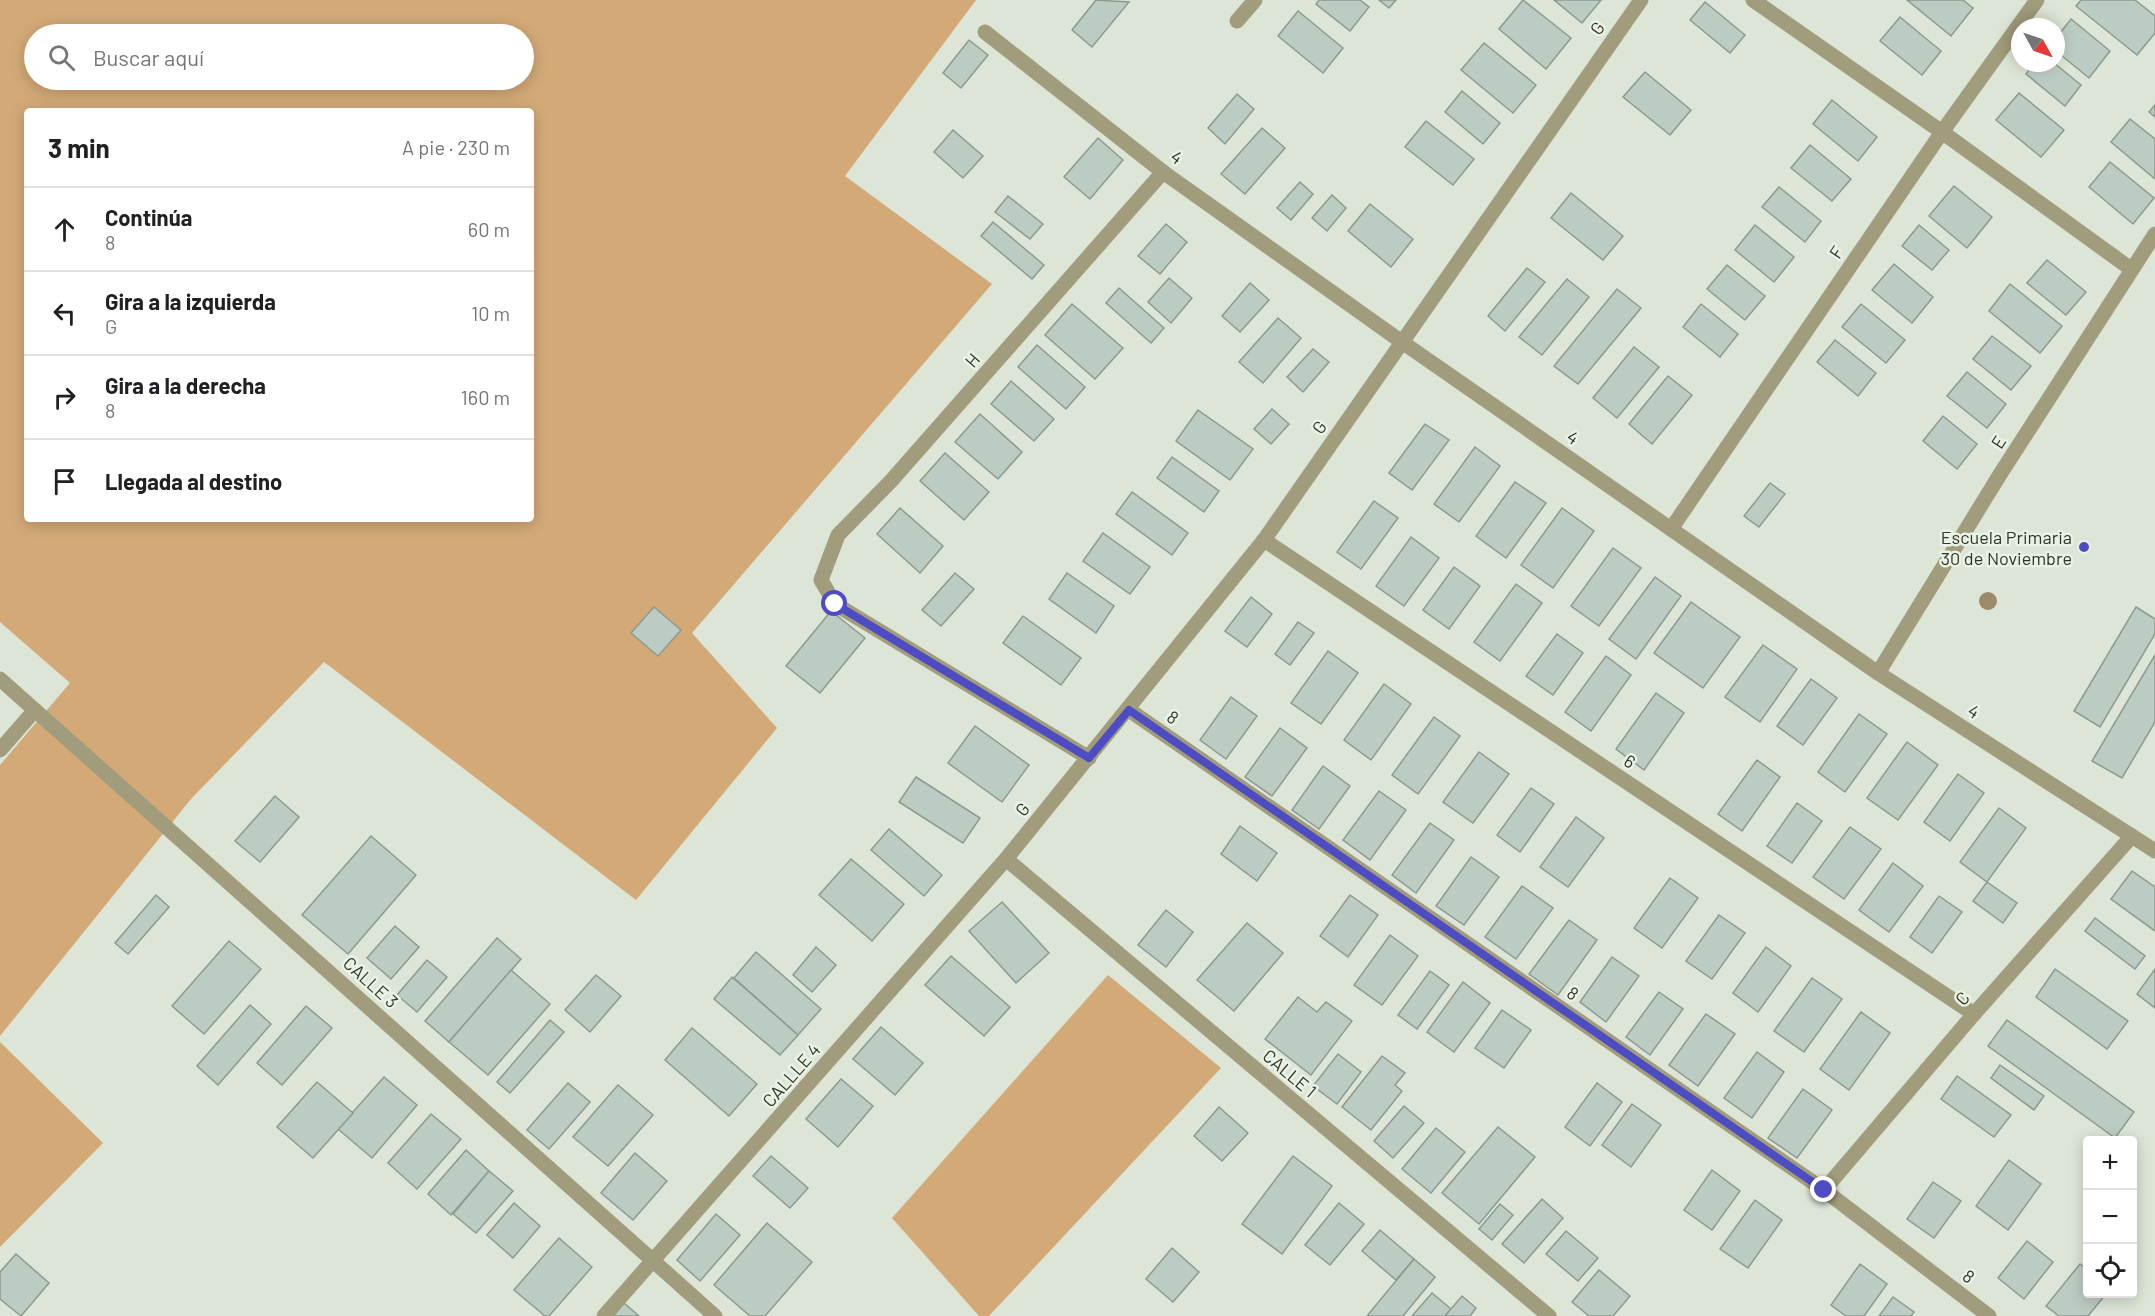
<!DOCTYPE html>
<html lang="es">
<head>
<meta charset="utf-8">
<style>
  :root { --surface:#fff; --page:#f2f2f2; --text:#202124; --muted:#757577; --line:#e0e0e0 }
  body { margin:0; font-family:Barlow,sans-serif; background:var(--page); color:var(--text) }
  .controls { position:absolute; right:18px; bottom:18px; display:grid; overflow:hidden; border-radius:6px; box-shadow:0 3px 15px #0003 }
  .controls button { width:54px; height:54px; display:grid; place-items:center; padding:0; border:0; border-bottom:2px solid var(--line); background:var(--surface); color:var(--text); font:30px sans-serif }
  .compass { position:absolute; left:2011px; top:18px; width:54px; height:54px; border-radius:50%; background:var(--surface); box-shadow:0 3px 15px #0003; rotate:130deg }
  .stop { position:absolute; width:18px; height:18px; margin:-14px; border:4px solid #4e4cc2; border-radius:50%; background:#fff }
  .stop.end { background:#4e4cc2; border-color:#fff; box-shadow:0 2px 6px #0008 }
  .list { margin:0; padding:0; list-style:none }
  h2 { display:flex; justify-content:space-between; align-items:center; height:78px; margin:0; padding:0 24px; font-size:26px }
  h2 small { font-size:20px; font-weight:400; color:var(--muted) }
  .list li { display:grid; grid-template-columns:39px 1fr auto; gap:18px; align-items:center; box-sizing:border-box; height:84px; padding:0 24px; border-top:2px solid var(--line) }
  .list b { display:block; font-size:22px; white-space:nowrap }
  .list p { margin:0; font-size:20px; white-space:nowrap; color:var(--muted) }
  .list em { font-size:20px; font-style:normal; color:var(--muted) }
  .icon { flex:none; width:33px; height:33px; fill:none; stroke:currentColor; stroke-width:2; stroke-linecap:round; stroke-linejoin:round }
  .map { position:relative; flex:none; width:2155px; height:1316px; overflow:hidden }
  .search { position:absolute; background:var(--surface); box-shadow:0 3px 15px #0003; left:24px; top:24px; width:510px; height:66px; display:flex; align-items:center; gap:15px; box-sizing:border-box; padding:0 21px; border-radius:33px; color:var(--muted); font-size:22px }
  .panel { position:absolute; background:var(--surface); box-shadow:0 3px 15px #0003; left:24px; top:108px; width:510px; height:414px; border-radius:6px }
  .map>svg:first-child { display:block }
</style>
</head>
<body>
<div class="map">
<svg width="2155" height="1316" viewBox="0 0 2155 1316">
  <rect width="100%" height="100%" fill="#dde5d6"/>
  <g fill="#d3a977" fill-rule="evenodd">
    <path d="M0 0H976L845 176 992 284 692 633 777 728 636 900 324 662 191 799 0 1036V765L70 683 0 622ZM34 34H524V80H34ZM27 111H531V519H27Z"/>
    <polygon points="1108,975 1221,1068 989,1316 979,1316 892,1218"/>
    <polygon points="0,1042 103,1143 0,1247"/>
  </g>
  <g fill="#bcccc2" stroke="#8b9b92" stroke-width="1.5">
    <polygon points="1096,0 1129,2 1092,47 1072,30"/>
    <polygon points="1319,0 1360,0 1369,7 1350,31 1316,4"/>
    <polygon points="1379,0 1396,0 1389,8"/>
    <polygon points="1523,0 1571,38 1546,69 1499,29"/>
    <polygon points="1554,0 1601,0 1582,23"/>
    <polygon points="1907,0 1963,0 1973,8 1951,36"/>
    <polygon points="2081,0 2135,0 2155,16 2155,33 2137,55 2076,6"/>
    <polygon points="1705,2 1745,35 1730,53 1690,20"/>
    <polygon points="1298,11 1343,48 1323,73 1278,36"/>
    <polygon points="1900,17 1941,51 1922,75 1880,41"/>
    <polygon points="2071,19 2110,51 2089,78 2056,51 2056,38"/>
    <polygon points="969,40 988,55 961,88 943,73"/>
    <polygon points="1484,43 1536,85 1513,113 1461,70"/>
    <polygon points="2035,63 2054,63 2081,85 2065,106 2026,74"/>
    <polygon points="1645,72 1691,110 1670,135 1623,97"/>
    <polygon points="1462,91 1500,123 1483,144 1445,112"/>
    <polygon points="2019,93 2064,130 2041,157 1996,120"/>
    <polygon points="1237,94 1254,109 1225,144 1208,128"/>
    <polygon points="1832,100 1877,137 1858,161 1813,124"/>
    <polygon points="2155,105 2155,117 2149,112"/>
    <polygon points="2130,119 2155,139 2155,179 2111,142"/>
    <polygon points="1426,121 1474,159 1453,185 1405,147"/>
    <polygon points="1262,128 1285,148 1245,194 1221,174"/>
    <polygon points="953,130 983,156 963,178 934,152"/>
    <polygon points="1098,138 1123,160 1090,199 1064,177"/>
    <polygon points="1810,145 1851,179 1832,201 1791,168"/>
    <polygon points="2110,162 2154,198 2133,224 2089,187"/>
    <polygon points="1300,182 1313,194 1291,220 1277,208"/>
    <polygon points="1954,186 1992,217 1967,248 1929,216"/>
    <polygon points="1779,187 1821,221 1805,242 1762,207"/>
    <polygon points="1571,193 1623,236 1603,260 1551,218"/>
    <polygon points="1332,195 1346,208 1327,231 1312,218"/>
    <polygon points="1008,196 1043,224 1030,239 995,212"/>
    <polygon points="1370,204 1413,239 1391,267 1348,231"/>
    <polygon points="993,222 1044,265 1032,279 981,236"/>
    <polygon points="1166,224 1187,242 1160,274 1138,256"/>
    <polygon points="1755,225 1794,257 1774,282 1735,250"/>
    <polygon points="1919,225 1949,250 1932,270 1902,246"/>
    <polygon points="2047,260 2086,292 2066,315 2027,283"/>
    <polygon points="1894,264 1933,297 1912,323 1872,290"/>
    <polygon points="1727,265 1765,296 1745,320 1707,289"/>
    <polygon points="1527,268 1545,282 1505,331 1488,316"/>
    <polygon points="1169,278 1192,298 1171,323 1148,302"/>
    <polygon points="1567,279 1589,297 1542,355 1519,337"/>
    <polygon points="1250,283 1269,300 1240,332 1222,316"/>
    <polygon points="2010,284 2062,326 2040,353 1989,311"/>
    <polygon points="1119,288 1164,328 1151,343 1106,303"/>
    <polygon points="1617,289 1641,308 1578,384 1554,366"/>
    <polygon points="1072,304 1123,348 1095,379 1045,335"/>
    <polygon points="1701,304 1738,334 1720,357 1683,327"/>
    <polygon points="1861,304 1905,340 1886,363 1842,327"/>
    <polygon points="1278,318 1301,338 1263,383 1239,362"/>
    <polygon points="1992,336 2031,366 2011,390 1973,359"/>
    <polygon points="1835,340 1876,373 1858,396 1817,362"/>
    <polygon points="1037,345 1085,387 1066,409 1018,367"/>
    <polygon points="1634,347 1659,367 1617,418 1593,398"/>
    <polygon points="1313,349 1329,362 1303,392 1287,377"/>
    <polygon points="1967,372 2006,404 1987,428 1947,396"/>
    <polygon points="1668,376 1692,395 1652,444 1629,424"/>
    <polygon points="1011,381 1054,419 1034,441 991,404"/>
    <polygon points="1272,409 1289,424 1271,444 1254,429"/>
    <polygon points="1198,410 1253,449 1230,480 1176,441"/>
    <polygon points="980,414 1022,452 998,479 955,442"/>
    <polygon points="1943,416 1977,444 1957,469 1923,441"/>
    <polygon points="1425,424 1449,440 1412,490 1389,473"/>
    <polygon points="1475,447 1500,466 1459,522 1434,504"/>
    <polygon points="945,453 989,492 964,520 920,481"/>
    <polygon points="1172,457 1219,491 1204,512 1157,478"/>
    <polygon points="1515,482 1546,503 1506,558 1476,536"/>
    <polygon points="1770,483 1785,494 1759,527 1744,516"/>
    <polygon points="1132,492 1188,533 1172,555 1116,514"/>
    <polygon points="1374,501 1398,518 1361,569 1337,552"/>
    <polygon points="900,508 943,546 920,573 877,534"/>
    <polygon points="1562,508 1594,531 1553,588 1521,565"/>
    <polygon points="1103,533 1150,567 1130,594 1083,561"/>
    <polygon points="1411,537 1439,558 1404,606 1376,586"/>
    <polygon points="1613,548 1641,568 1599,626 1571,606"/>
    <polygon points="1454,567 1480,586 1449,629 1423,610"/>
    <polygon points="955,573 974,589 941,626 922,610"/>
    <polygon points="1067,573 1114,606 1096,633 1049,599"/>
    <polygon points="1655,577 1681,596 1636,659 1609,639"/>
    <polygon points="1516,584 1542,603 1500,661 1474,642"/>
    <polygon points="1251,597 1272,614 1247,647 1225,631"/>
    <polygon points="1691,602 1740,637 1703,688 1654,653"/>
    <polygon points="654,607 681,630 658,656 631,633"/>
    <polygon points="2136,607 2155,619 2155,634 2100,727 2074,711"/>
    <polygon points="831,611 865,638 820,693 786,666"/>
    <polygon points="1023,616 1081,658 1061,685 1003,643"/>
    <polygon points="1298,622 1314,633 1290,665 1275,654"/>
    <polygon points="1557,634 1583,653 1553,695 1526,676"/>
    <polygon points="1763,645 1797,669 1760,722 1725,697"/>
    <polygon points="1328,651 1358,673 1321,724 1291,703"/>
    <polygon points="2155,655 2155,722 2122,778 2092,761"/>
    <polygon points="1606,656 1631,675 1591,731 1565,712"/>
    <polygon points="1811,679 1837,698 1803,745 1777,726"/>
    <polygon points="1384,684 1411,704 1371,760 1344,740"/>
    <polygon points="1656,693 1684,713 1644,770 1616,749"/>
    <polygon points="1231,697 1257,716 1226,759 1200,740"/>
    <polygon points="1859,714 1887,734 1845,792 1818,772"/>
    <polygon points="1434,717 1460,736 1418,794 1392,775"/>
    <polygon points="975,726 1029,765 1002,802 948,763"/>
    <polygon points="1280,728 1307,748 1272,796 1245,777"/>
    <polygon points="1907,742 1938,765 1898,820 1867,798"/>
    <polygon points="1479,752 1509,774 1473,823 1443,802"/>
    <polygon points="1757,760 1780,777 1742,831 1718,814"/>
    <polygon points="1323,766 1350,786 1319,829 1292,810"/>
    <polygon points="1958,774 1984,793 1950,841 1924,822"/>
    <polygon points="916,777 980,818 963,843 899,802"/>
    <polygon points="1531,788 1554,804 1520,852 1497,835"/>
    <polygon points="1379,791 1406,810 1370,860 1343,840"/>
    <polygon points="275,796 299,817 260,862 235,841"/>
    <polygon points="1797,803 1822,821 1792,863 1767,846"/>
    <polygon points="1999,808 2026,828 1987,882 1960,862"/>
    <polygon points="1576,817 1604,838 1568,887 1540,867"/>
    <polygon points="1430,823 1454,840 1416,893 1392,875"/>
    <polygon points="1240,826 1277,853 1257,881 1221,854"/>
    <polygon points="1850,827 1881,849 1844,899 1813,877"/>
    <polygon points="889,829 942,875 924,896 871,850"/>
    <polygon points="371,836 416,875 348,954 302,915"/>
    <polygon points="1471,857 1499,877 1464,925 1436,906"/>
    <polygon points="851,859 904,904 872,941 819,895"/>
    <polygon points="1893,863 1923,886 1889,932 1859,910"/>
    <polygon points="2132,871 2155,887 2155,931 2111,899"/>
    <polygon points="1670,878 1698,898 1662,948 1634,928"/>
    <polygon points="1987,882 2017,903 2003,923 1973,901"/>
    <polygon points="1522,886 1553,908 1516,959 1485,937"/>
    <polygon points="156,895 169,907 128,954 115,943"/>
    <polygon points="1350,895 1378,915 1348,957 1320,936"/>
    <polygon points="1939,896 1962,912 1932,953 1910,937"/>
    <polygon points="1002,902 1049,953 1016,983 969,931"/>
    <polygon points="1166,910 1193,932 1166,967 1138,945"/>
    <polygon points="1719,915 1745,933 1712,979 1686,961"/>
    <polygon points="2095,918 2145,956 2135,969 2085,931"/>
    <polygon points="1569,920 1597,940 1558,995 1529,974"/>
    <polygon points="1247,923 1283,953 1234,1011 1197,980"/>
    <polygon points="395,926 419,947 391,979 367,958"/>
    <polygon points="1390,935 1418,956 1382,1005 1354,985"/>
    <polygon points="497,938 521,959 449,1042 425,1021"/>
    <polygon points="229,941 261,969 204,1034 172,1006"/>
    <polygon points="816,947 836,965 812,992 793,975"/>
    <polygon points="1766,947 1791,966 1758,1012 1733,993"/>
    <polygon points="756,952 821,1009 798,1035 734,978"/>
    <polygon points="951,956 1010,1007 984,1036 925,985"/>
    <polygon points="1612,957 1639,976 1606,1022 1580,1002"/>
    <polygon points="427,960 447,977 417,1012 397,995"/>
    <polygon points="2055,969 2128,1021 2107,1049 2036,997"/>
    <polygon points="2155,969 2155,1008 2137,994"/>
    <polygon points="511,970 550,1004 488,1075 449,1042"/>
    <polygon points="1430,971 1449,985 1417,1029 1398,1015"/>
    <polygon points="596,975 621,996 590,1032 565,1010"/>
    <polygon points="732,977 798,1035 780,1055 714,999"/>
    <polygon points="1812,978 1842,999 1804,1052 1774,1031"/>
    <polygon points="1463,982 1490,1003 1454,1052 1427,1032"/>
    <polygon points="1659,992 1683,1009 1650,1055 1626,1037"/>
    <polygon points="1298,997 1317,1012 1326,1002 1352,1021 1311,1075 1265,1039"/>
    <polygon points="250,1005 271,1024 218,1085 197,1066"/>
    <polygon points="306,1006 332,1028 282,1085 257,1063"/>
    <polygon points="1502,1010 1531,1030 1504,1068 1475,1048"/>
    <polygon points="1861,1012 1890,1033 1849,1090 1820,1069"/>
    <polygon points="1706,1014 1735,1034 1698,1086 1669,1065"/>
    <polygon points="550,1020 564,1032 510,1093 497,1082"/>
    <polygon points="2007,1020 2134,1112 2115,1138 1988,1046"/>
    <polygon points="881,1027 923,1063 895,1095 853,1059"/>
    <polygon points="692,1028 757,1084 729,1116 665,1060"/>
    <polygon points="1757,1052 1784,1072 1752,1118 1724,1098"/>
    <polygon points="1338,1054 1361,1072 1337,1104 1313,1086"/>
    <polygon points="1382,1056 1405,1073 1395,1085 1402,1091 1371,1130 1342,1107"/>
    <polygon points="2000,1065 2044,1096 2034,1110 1991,1078"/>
    <polygon points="1957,1076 2011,1115 1994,1137 1941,1099"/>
    <polygon points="384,1077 417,1105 372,1158 338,1129"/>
    <polygon points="841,1079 873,1106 838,1147 806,1119"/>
    <polygon points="317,1082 353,1113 313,1158 277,1127"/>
    <polygon points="568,1083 590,1102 549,1149 527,1130"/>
    <polygon points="1597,1083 1622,1102 1590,1146 1565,1127"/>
    <polygon points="618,1085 653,1115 608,1166 573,1137"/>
    <polygon points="1803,1089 1832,1110 1797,1158 1768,1138"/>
    <polygon points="1632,1104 1661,1125 1631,1167 1602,1145"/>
    <polygon points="1404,1106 1424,1123 1393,1158 1374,1141"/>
    <polygon points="1219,1107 1248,1133 1222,1161 1194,1136"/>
    <polygon points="431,1114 461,1139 417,1189 388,1163"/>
    <polygon points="1498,1127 1535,1157 1479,1224 1442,1193"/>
    <polygon points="1436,1128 1465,1152 1431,1193 1402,1169"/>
    <polygon points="466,1150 489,1171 451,1215 428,1194"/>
    <polygon points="635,1153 667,1181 633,1220 601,1193"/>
    <polygon points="771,1156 808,1188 790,1208 753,1176"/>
    <polygon points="1293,1156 1332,1186 1282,1254 1242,1224"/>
    <polygon points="2009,1160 2041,1184 2008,1230 1976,1206"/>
    <polygon points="1712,1170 1740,1191 1712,1230 1684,1210"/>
    <polygon points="489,1171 513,1191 476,1233 453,1214"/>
    <polygon points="1933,1182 1961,1201 1934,1238 1907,1219"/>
    <polygon points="1542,1199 1563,1218 1524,1263 1502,1244"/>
    <polygon points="1755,1200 1782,1220 1748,1268 1720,1249"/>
    <polygon points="514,1203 540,1226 513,1258 487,1235"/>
    <polygon points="1339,1203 1364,1224 1330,1265 1305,1245"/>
    <polygon points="1500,1204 1513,1215 1492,1240 1479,1229"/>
    <polygon points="716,1214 740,1235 700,1281 677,1260"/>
    <polygon points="767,1223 812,1262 765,1316 750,1316 714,1285"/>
    <polygon points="1380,1230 1414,1259 1396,1280 1362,1251"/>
    <polygon points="1566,1231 1598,1258 1578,1281 1546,1254"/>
    <polygon points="559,1238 592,1267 549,1316 545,1316 514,1290"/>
    <polygon points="2027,1241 2053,1262 2024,1299 1998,1278"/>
    <polygon points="1172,1248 1199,1272 1173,1302 1146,1279"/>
    <polygon points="16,1254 49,1283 21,1316 0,1299 0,1272"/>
    <polygon points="1414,1259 1435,1277 1403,1316 1367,1316"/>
    <polygon points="1860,1264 1887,1284 1864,1316 1846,1316 1831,1305"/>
    <polygon points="2080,1264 2088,1270 2088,1294 2106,1294 2088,1316 2059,1316 2046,1306"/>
    <polygon points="1599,1270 1630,1296 1613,1316 1589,1316 1572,1302"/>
    <polygon points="1432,1293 1451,1309 1445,1316 1412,1316"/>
    <polygon points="1462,1296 1476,1308 1470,1316 1445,1316"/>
    <polygon points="1893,1297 1914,1312 1911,1316 1879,1316"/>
    <polygon points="624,1303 639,1316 613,1316"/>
  </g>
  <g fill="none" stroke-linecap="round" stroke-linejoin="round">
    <g stroke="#a19c7b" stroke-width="15">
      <polyline points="1753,0 1942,132 2131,269"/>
      <polyline points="1237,21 1255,0"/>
      <polyline points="985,32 1163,172 1402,342 1878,673 2155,851"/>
      <polyline points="1671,529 1942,132 2037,0"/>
      <polyline points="1264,540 1974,1014"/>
      <polyline points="1878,673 1999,476 2155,234"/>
      <polyline points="0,679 715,1316"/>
      <polyline points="1129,710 1824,1190 1989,1316"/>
      <polyline points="0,750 35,710"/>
      <polyline points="1089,758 835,604 821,580 838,535 891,481 1163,172"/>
      <polyline points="1006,859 1549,1316"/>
      <polyline points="1824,1190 1974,1014 2132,836"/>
      <polyline points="604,1316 1006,859 1264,540 1641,0"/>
    </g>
  </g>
  <circle fill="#9b8b68" cx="1988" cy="601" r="9"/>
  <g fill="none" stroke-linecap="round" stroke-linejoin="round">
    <polyline stroke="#4e4cc2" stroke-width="8" points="835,604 1089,758 1129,710 1824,1190"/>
  </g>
  <circle fill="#4e4cc2" stroke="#eaf2e3" stroke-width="2" cx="2084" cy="547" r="6"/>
  <g text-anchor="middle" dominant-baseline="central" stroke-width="5" stroke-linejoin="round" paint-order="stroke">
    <g font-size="18" fill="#30332d" stroke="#eaf2e3">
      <text transform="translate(1597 28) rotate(-55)">G</text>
      <text transform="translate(1177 157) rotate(37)">4</text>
      <text transform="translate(1836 252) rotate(-56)">F</text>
      <text transform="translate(972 360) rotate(-49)">H</text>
      <text transform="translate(1319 427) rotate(-55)">G</text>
      <text transform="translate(1573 437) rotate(35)">4</text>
      <text transform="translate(1998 442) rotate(-57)">E</text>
      <text transform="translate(1974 711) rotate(33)">4</text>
      <text transform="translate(1173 717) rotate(35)">8</text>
      <text transform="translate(1630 761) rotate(34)">6</text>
      <text transform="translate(1022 809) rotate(-51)">G</text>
      <text transform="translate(371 982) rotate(42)">CALLE 3</text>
      <text transform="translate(1573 993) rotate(35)">8</text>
      <text transform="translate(1962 998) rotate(-49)">C</text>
      <text transform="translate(1290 1073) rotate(40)">CALLE 1</text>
      <text transform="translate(791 1075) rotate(-49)">CALLLE 4</text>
      <text transform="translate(1969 1276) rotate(37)">8</text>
    </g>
    <g font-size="18" fill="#30332d" stroke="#eaf2e3" text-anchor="end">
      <text x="2072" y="537">Escuela Primaria<tspan x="2072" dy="21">30 de Noviembre</tspan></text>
    </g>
  </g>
</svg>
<div class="controls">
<button>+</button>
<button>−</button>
<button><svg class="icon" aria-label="locate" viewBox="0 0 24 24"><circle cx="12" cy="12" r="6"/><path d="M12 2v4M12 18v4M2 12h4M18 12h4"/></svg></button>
</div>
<svg class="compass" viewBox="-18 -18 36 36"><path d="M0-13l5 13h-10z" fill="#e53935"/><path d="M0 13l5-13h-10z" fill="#757577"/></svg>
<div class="stop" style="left:835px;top:604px"></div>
<div class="stop end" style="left:1824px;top:1190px"></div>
<div class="search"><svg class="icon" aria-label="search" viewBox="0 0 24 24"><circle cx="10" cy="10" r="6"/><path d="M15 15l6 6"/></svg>Buscar aquí</div>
<section class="panel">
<h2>3 min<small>A pie · 230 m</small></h2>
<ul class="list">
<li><svg class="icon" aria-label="ahead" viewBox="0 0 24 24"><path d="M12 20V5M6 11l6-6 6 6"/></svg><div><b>Continúa</b><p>8</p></div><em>60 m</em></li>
<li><svg class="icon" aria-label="left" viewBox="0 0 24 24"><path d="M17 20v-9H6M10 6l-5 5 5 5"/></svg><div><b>Gira a la izquierda</b><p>G</p></div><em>10 m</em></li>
<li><svg class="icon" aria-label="right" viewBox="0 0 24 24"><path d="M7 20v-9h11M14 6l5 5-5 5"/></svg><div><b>Gira a la derecha</b><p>8</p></div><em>160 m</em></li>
<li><svg class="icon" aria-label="arrive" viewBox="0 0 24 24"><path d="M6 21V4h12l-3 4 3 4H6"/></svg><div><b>Llegada al destino</b></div></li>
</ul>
</section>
</div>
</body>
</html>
